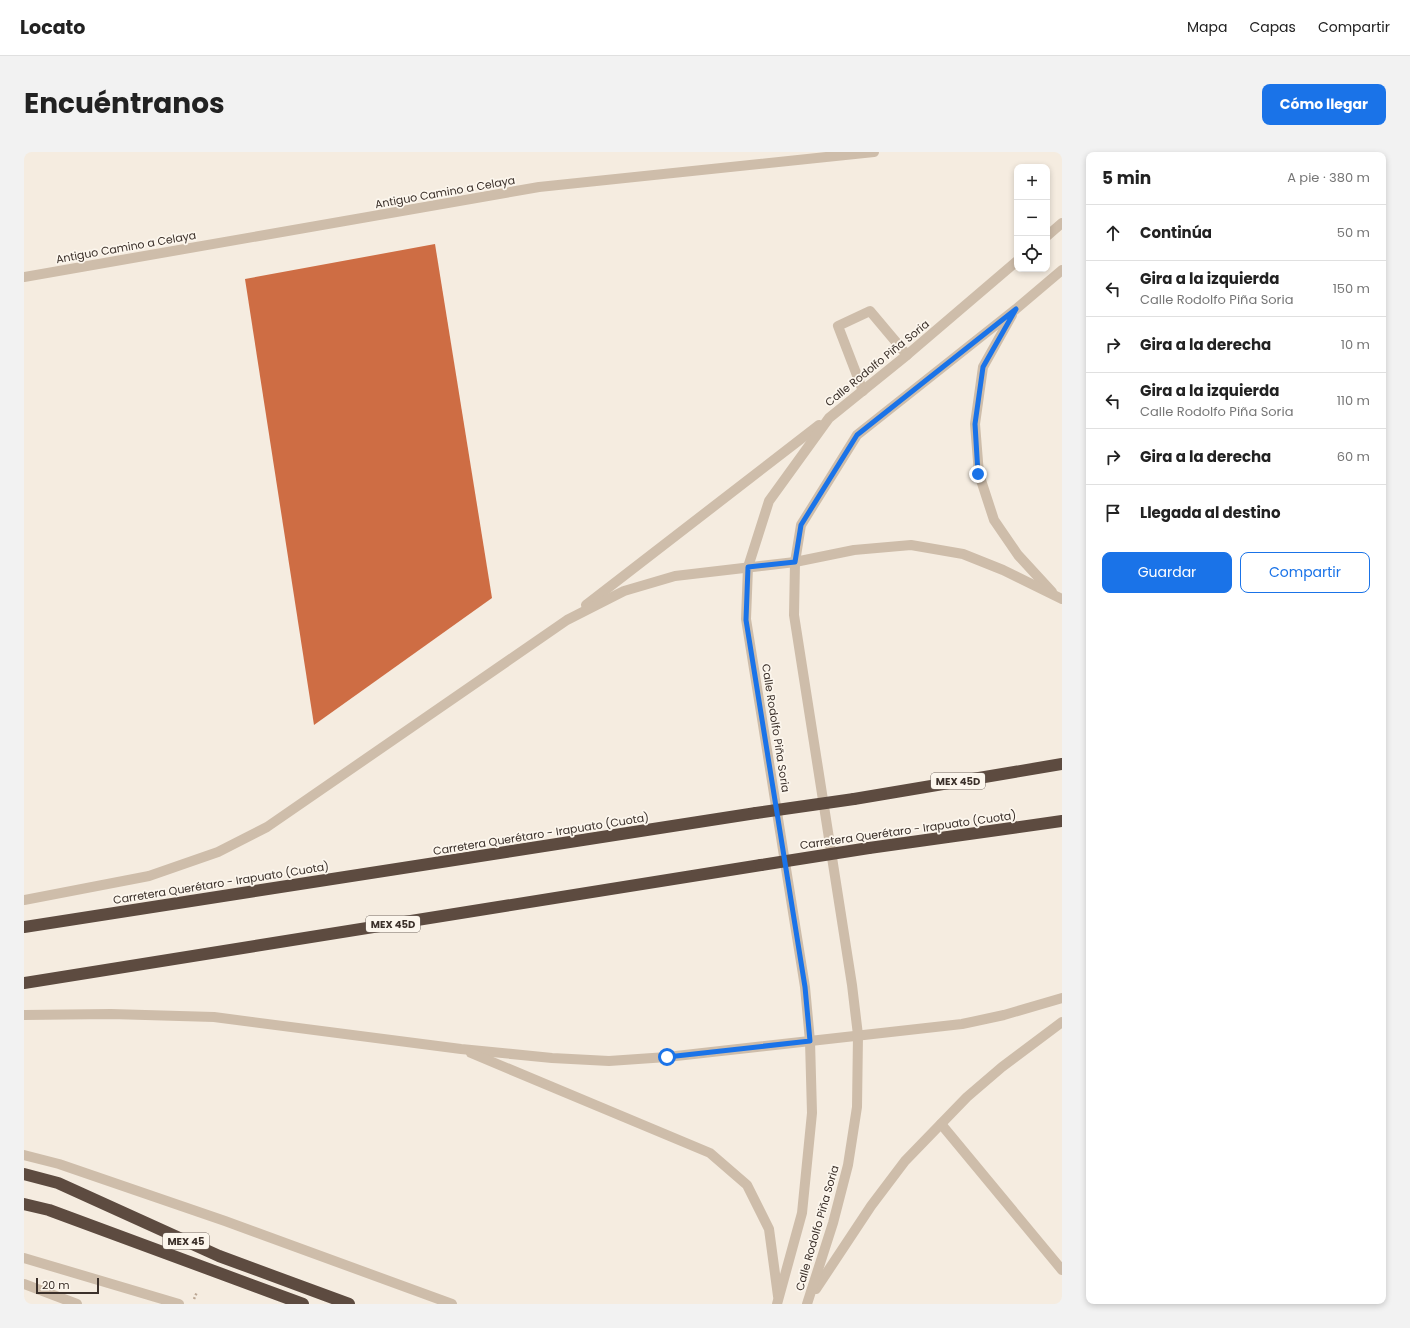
<!DOCTYPE html>
<html lang="es">
<head>
<meta charset="utf-8">
<style>
  :root { --surface:#fff; --page:#f2f2f2; --text:#222; --muted:#767676; --line:#e0e0e0; --accent:#1a73e8 }
  body { margin:0; font-family:Poppins,sans-serif; background:var(--page); color:var(--text) }
  .controls { position:absolute; right:12px; top:12px; display:grid; overflow:hidden; border-radius:8px; box-shadow:0 2px 6px #0003 }
  .controls button { width:36px; height:36px; display:grid; place-items:center; padding:0; border:0; border-bottom:1px solid var(--line); background:var(--surface); color:var(--text); font:20px sans-serif }
  .scale { position:absolute; left:12px; bottom:10px; width:63px; box-sizing:border-box; padding-left:4px; border:2px solid #3b302a; border-top:0; font-size:11px; line-height:14px; white-space:nowrap; color:#3b302a; -webkit-text-stroke:3px #fcf6ed; paint-order:stroke }
  .stop { position:absolute; width:12px; height:12px; margin:-9px; border:3px solid #1a73e8; border-radius:50%; background:#fff }
  .stop.end { background:#1a73e8; border-color:#fff; box-shadow:0 1px 4px #0008 }
  .list { margin:0; padding:0; list-style:none }
  h2 { display:flex; justify-content:space-between; align-items:center; height:52px; margin:0; padding:0 16px; font-size:17px }
  h2 small { font-size:13px; font-weight:400; color:var(--muted) }
  .list li { display:grid; grid-template-columns:26px 1fr auto; gap:12px; align-items:center; box-sizing:border-box; height:56px; padding:0 16px; border-top:1px solid var(--line) }
  .list b { display:block; font-size:15px; white-space:nowrap }
  .list p { margin:0; font-size:13px; white-space:nowrap; color:var(--muted) }
  .list em { font-size:13px; font-style:normal; color:var(--muted) }
  .actions { display:flex; gap:8px; padding:12px 16px }
  .actions a { flex:1; padding:9px 0; border:1px solid var(--accent); border-radius:8px; text-align:center; font-size:14px; color:var(--accent) }
  .actions .main { background:var(--accent); color:#fff }
  .icon { flex:none; width:22px; height:22px; fill:none; stroke:currentColor; stroke-width:2; stroke-linecap:round; stroke-linejoin:round }
  .map { position:relative; flex:none; width:1038px; height:1152px; overflow:hidden; border-radius:8px }
  header { display:flex; align-items:center; gap:24px; box-sizing:border-box; height:56px; padding:0 20px; background:var(--surface); border-bottom:1px solid var(--line) }
  header strong { font-size:19px }
  nav { display:flex; gap:22px; margin-inline-start:auto; font-size:14px }
  .intro { display:flex; align-items:center; justify-content:space-between; box-sizing:border-box; height:96px; padding:0 24px }
  h1 { margin:0; font-size:28px }
  .button { padding:10px 18px; border-radius:8px; background:var(--accent); color:#fff; font-size:14px; font-weight:700 }
  main { display:flex; gap:24px; padding:0 24px }
  aside { flex:1; background:var(--surface); border-radius:8px; box-shadow:0 2px 6px #0003 }
  .map>svg:first-child { display:block }
</style>
</head>
<body>
<header>
<strong>Locato</strong>
<nav><a>Mapa</a><a>Capas</a><a>Compartir</a></nav>
</header>
<div class="intro"><h1>Encuéntranos</h1><a class="button">Cómo llegar</a></div>
<main>
<div class="map">
<svg width="1038" height="1152" viewBox="0 0 1038 1152">
  <rect width="100%" height="100%" fill="#f5ece0"/>
  <polygon fill="#ce6d44" points="411,92 468,446 290,573 221,127"/>
  <g fill="none" stroke-linecap="round" stroke-linejoin="round">
    <polyline stroke="#bba794" stroke-width="2.5" stroke-dasharray="2 2" stroke-linecap="butt" points="170,1147 173,1140"/>
    <g stroke="#cebdaa" stroke-width="10">
      <polyline points="1023,84 1038,71"/>
      <polyline points="0,125 515,35 850,0"/>
      <polyline points="988,163 959,215 951,272 955,322 970,368 994,403 1028,440"/>
      <polyline points="839,239 814,174 846,159 883,203"/>
      <polyline points="562,453 795,273"/>
      <polyline points="0,748 125,724 194,700 243,675 543,468 600,439 651,424 771,410 830,398 887,393 939,402 979,418 1038,447"/>
      <polyline points="0,863 87,862 190,865 437,897 528,906 585,909 643,905 938,872 980,863 1038,846"/>
      <polyline points="447,901 686,1001 723,1033 745,1077 754,1144"/>
      <polyline points="917,972 1038,1118"/>
      <polyline points="0,1003 35,1012 201,1069 428,1152"/>
      <polyline points="0,1106 155,1152"/>
      <polyline points="0,1132 53,1152"/>
      <polyline points="792,1137 847,1054 881,1009 943,945 978,915 1038,870"/>
      <polyline points="753,1152 778,1061 788,961 786,889 781,835 722,467 724,415 745,349 805,266 883,203 993,109"/>
      <polyline points="783,1152 809,1071 824,1013 833,955 834,883 828,833 770,463 771,410 777,373 833,283 992,157 1038,118"/>
    </g>
    <g stroke="#5d4b40" stroke-width="12">
      <polyline points="830,647 1038,612"/>
      <polyline points="845,696 1038,669"/>
      <polyline points="0,775 732,661"/>
      <polyline points="0,831 737,713"/>
      <polyline points="0,1022 34,1031 195,1104 325,1152"/>
      <polyline points="0,1052 25,1058 279,1152"/>
    </g>
    <g stroke="#5d4b40" stroke-width="12">
      <polyline points="732,661 830,647"/>
      <polyline points="737,713 845,696"/>
    </g>
  </g>
  <g fill="none" stroke-linecap="round" stroke-linejoin="round">
    <polyline stroke="#1a73e8" stroke-width="5" points="643,905 786,889 781,835 722,468 724,415 771,410 777,373 833,283 992,157 959,215 951,272 954,322"/>
  </g>
  <g text-anchor="middle" dominant-baseline="central" stroke-width="3.5" stroke-linejoin="round" paint-order="stroke">
    <g fill="#fcf6ed" stroke="#756b64" stroke-width="1">
      <rect x="907" y="621" width="54" height="16" rx="3"/>
      <rect x="342" y="764" width="54" height="16" rx="3"/>
      <rect x="139" y="1081" width="46" height="16" rx="3"/>
    </g>
    <g font-size="10" font-weight="bold" fill="#3b302a">
      <text x="934" y="629">MEX 45D</text>
      <text x="369" y="772">MEX 45D</text>
      <text x="162" y="1089">MEX 45</text>
    </g>
    <g font-size="11" fill="#3b302a" stroke="#fcf6ed">
      <text transform="translate(421 40) rotate(-10)">Antiguo Camino a Celaya</text>
      <text transform="translate(102 95) rotate(-10)">Antiguo Camino a Celaya</text>
      <text transform="translate(853 211) rotate(-39)">Calle Rodolfo Piña Soria</text>
      <text transform="translate(752 576) rotate(81)">Calle Rodolfo Piña Soria</text>
      <text transform="translate(884 678) rotate(-8)">Carretera Querétaro - Irapuato (Cuota)</text>
      <text transform="translate(517 682) rotate(-9)">Carretera Querétaro - Irapuato (Cuota)</text>
      <text transform="translate(197 731) rotate(-9)">Carretera Querétaro - Irapuato (Cuota)</text>
      <text transform="translate(793 1076) rotate(-74)">Calle Rodolfo Piña Soria</text>
    </g>
  </g>
</svg>
<div class="controls">
<button>+</button>
<button>−</button>
<button><svg class="icon" aria-label="locate" viewBox="0 0 24 24"><circle cx="12" cy="12" r="6"/><path d="M12 2v4M12 18v4M2 12h4M18 12h4"/></svg></button>
</div>
<div class="scale">20 m</div>
<div class="stop" style="left:643px;top:905px"></div>
<div class="stop end" style="left:954px;top:322px"></div>
</div>
<aside>
<h2>5 min<small>A pie · 380 m</small></h2>
<ul class="list">
<li><svg class="icon" aria-label="ahead" viewBox="0 0 24 24"><path d="M12 20V5M6 11l6-6 6 6"/></svg><div><b>Continúa</b></div><em>50 m</em></li>
<li><svg class="icon" aria-label="left" viewBox="0 0 24 24"><path d="M17 20v-9H6M10 6l-5 5 5 5"/></svg><div><b>Gira a la izquierda</b><p>Calle Rodolfo Piña Soria</p></div><em>150 m</em></li>
<li><svg class="icon" aria-label="right" viewBox="0 0 24 24"><path d="M7 20v-9h11M14 6l5 5-5 5"/></svg><div><b>Gira a la derecha</b></div><em>10 m</em></li>
<li><svg class="icon" aria-label="left" viewBox="0 0 24 24"><path d="M17 20v-9H6M10 6l-5 5 5 5"/></svg><div><b>Gira a la izquierda</b><p>Calle Rodolfo Piña Soria</p></div><em>110 m</em></li>
<li><svg class="icon" aria-label="right" viewBox="0 0 24 24"><path d="M7 20v-9h11M14 6l5 5-5 5"/></svg><div><b>Gira a la derecha</b></div><em>60 m</em></li>
<li><svg class="icon" aria-label="arrive" viewBox="0 0 24 24"><path d="M6 21V4h12l-3 4 3 4H6"/></svg><div><b>Llegada al destino</b></div></li>
</ul>
<div class="actions"><a class="main">Guardar</a><a>Compartir</a></div>
</aside>
</main>
</body>
</html>
